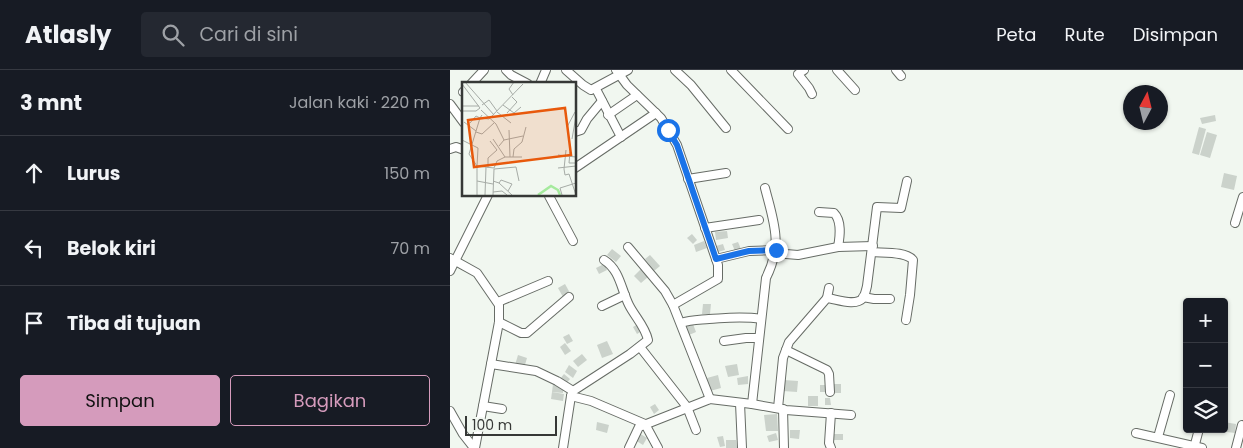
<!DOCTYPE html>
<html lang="id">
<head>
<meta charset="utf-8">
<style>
  :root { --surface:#171b24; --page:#242831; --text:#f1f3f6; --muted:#9ea1a6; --line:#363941; --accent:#d59bbc }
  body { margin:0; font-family:Poppins,sans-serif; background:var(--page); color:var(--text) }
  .controls { position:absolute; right:15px; bottom:15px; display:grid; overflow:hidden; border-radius:5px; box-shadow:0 1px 4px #0004 }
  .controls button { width:45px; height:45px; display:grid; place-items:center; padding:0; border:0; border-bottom:1px solid var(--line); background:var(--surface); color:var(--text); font:25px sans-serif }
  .compass { position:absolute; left:673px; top:15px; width:45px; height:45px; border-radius:50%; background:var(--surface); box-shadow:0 1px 4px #0004; rotate:7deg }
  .scale { position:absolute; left:15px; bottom:12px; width:92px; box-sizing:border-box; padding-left:5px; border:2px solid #363836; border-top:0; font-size:14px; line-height:18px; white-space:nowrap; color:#363836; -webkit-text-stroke:4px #f1f7f0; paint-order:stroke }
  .stop { position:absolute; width:15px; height:15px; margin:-11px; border:4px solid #1a73e8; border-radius:50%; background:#fff }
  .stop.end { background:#1a73e8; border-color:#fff; box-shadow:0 1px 5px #0008 }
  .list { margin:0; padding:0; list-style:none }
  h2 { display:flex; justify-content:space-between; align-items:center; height:65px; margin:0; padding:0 20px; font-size:21px }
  h2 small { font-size:16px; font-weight:400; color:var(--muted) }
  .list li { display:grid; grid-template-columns:32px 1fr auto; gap:15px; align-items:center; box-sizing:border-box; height:75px; padding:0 20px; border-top:1px solid var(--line) }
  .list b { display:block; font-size:19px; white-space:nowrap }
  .list em { font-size:16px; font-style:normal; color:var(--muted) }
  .actions { display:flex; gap:10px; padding:15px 20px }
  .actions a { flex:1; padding:11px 0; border:1px solid var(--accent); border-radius:5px; text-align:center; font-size:18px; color:var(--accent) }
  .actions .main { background:var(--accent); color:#111 }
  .icon { flex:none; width:28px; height:28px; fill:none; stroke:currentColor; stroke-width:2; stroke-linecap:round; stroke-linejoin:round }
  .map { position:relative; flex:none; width:793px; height:378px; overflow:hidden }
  header { display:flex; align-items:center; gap:30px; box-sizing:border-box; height:70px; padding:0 25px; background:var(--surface); border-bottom:1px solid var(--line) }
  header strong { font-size:24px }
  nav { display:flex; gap:28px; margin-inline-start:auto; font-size:18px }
  .search { width:350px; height:45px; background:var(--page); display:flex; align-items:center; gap:12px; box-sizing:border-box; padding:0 18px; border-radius:5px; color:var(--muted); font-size:19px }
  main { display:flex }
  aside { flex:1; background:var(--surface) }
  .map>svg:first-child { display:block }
</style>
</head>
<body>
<header>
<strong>Atlasly</strong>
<div class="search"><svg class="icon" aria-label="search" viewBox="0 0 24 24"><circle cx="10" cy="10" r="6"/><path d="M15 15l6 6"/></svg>Cari di sini</div>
<nav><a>Peta</a><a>Rute</a><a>Disimpan</a></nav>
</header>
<main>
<aside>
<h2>3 mnt<small>Jalan kaki · 220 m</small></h2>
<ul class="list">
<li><svg class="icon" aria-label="ahead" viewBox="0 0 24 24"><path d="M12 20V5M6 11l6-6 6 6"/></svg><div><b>Lurus</b></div><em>150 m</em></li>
<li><svg class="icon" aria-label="left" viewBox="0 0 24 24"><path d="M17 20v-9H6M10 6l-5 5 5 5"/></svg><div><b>Belok kiri</b></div><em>70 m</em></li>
<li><svg class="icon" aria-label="arrive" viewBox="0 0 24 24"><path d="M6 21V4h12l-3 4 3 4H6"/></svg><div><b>Tiba di tujuan</b></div></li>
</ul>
<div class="actions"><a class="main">Simpan</a><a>Bagikan</a></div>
</aside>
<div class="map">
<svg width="793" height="378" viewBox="0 0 793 378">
  <rect width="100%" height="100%" fill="#f1f7f0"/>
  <g fill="#cbd2cb">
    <polygon points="765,45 766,51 752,54 750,48"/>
    <polygon points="749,57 756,59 749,85 742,83"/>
    <polygon points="757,62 767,65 760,88 750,85"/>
    <polygon points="774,103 787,106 784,120 771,117"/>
    <polygon points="277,161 278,168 266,170 265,162"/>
    <polygon points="242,164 247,170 243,174 237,168"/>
    <polygon points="254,171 257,178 246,182 244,175"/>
    <polygon points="288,172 291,179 285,181 282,174"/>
    <polygon points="273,174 275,180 268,182 266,176"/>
    <polygon points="162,179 171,186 166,192 157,185"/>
    <polygon points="200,185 210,196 204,201 195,189"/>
    <polygon points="154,194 157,200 149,204 146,198"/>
    <polygon points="191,199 198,207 191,213 184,206"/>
    <polygon points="115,214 120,223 113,227 108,218"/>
    <polygon points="253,234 261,234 260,244 252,244"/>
    <polygon points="188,254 192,261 187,264 183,257"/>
    <polygon points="243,254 246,262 239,265 236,257"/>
    <polygon points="119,264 123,271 117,274 113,267"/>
    <polygon points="157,271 163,284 152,288 147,275"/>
    <polygon points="115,273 121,281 115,285 110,277"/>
    <polygon points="132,284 137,290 128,297 123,291"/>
    <polygon points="68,285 77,288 74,298 65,295"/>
    <polygon points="287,294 289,305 278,307 275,296"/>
    <polygon points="119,295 127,301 123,308 115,302"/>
    <polygon points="114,304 120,309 116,314 110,309"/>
    <polygon points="268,305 271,318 260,321 257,308"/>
    <polygon points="298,306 298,314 288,315 287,308"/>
    <polygon points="334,310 348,311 347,322 333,321"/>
    <polygon points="103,314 113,315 113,323 102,322"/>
    <rect x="382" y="314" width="9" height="9"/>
    <rect x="370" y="315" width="8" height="7"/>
    <polygon points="102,322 114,324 113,331 101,329"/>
    <rect x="358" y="326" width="10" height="10"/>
    <polygon points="375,328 380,328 381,335 375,335"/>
    <polygon points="205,334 209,340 204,344 200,337"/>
    <polygon points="327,344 328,361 316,361 314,345"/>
    <polygon points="147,352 159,355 157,363 146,360"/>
    <polygon points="774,352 786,354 785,363 769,361 769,359 774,359"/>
    <polygon points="340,360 350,360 349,369 340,368"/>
    <polygon points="189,363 197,368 193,375 185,370"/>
    <polygon points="326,363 328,370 319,372 317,366"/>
    <rect x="384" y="364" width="9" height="6"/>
    <polygon points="273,366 275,376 270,377 267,367"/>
    <polygon points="276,370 286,370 287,378 276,378"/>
  </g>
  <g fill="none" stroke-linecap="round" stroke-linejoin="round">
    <g stroke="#676c66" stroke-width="10">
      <g id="minor">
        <polyline points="56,0 61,5 78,14"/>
        <polyline points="116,0 133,15 141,20 178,0"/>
        <polyline points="166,0 177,15 211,48 227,75 268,195 268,209 223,235"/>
        <polyline points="225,0 241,15 276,58"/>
        <polyline points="281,0 338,59"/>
        <polyline points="354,0 348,4 359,18 362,24"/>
        <polyline points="387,0 405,20"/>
        <polyline points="446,0 451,6"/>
        <polyline points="21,14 34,0"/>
        <polyline points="90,14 96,0"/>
        <polyline points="146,19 171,67"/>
        <polyline points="13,22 14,21"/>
        <polyline points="0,34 14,53"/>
        <polyline points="158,45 187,25"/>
        <polyline points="125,62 131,60 137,49 152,31"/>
        <polyline points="0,79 6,77 14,80"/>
        <polyline points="125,98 206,43"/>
        <polyline points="238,109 276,103"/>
        <polyline points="99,126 123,171"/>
        <path d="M369 142 384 143C392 151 390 166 388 177"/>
        <polyline points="785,153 793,127"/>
        <polyline points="255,158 309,150"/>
        <polyline points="178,177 215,221 223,235 260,329"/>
        <path d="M422 182C433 183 456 181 463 190L460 225 456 250"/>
        <polyline points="0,188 27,203 49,235 49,252 25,378"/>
        <polyline points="266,189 299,181 326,180 336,184 348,185 388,177 423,176"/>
        <polyline points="0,201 38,125"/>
        <polyline points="413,227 424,229 440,229"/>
        <polyline points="377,228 379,218"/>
        <polyline points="48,232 98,211"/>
        <polyline points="152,236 175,225"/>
        <polyline points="49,252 71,263 77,263 119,227"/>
        <path d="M231 253C240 250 249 250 259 249 277 248 292 246 311 249"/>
        <polyline points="274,271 296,268 309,268"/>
        <polyline points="190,277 237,337 246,360"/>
        <polyline points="336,280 377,300 379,304 380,322"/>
        <polyline points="41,294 86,301 107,311 123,321"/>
        <polyline points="121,326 141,331 195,354 208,378"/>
        <polyline points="290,333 292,378"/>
        <path d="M302 334 316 208C333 174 324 153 315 118"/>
        <polyline points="33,336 52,339"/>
        <path d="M328 338 333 288 339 272 377 228C386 229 406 237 413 228 415 225 416 220 417 216L427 137 451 138 457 111"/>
        <polyline points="333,339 334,378"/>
        <polyline points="0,341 13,364 24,378"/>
        <polyline points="686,363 752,378"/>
        <polyline points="708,367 720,325"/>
        <path d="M113 378 121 326 123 321 180 284 198 270C195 256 185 247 179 235 171 219 170 200 154 190"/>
        <polyline points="179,378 189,357 260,329 302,334 336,340 401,345"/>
        <polyline points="381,378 379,373 381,343"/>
        <polyline points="744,378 749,359"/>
        <polyline points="786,378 792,355"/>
      </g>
    </g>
    <use href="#minor" stroke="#fff" stroke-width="8"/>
  </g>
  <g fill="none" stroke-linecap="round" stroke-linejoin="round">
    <polyline stroke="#1a73e8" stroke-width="6" points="218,60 227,75 266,189 299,181 326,180"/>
  </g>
  <g transform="translate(12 12)">
    <rect width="114" height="114" fill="#f1f7f0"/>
    <path fill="none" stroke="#a5ea9d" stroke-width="2.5" d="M76 113 89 104 96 108 98 113"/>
    <path fill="none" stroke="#a6aba6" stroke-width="1" d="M3 0 32 33M0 2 18 26 14 29H0M51 13 47 7 52 0M20 23 27 18 35 29M41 23 52 31 59 25M1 24H17M19 28 34 42 42 58M35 30 49 41M45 31 55 20 50 15M2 40 14 49M8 41 14 34 18 36 20 33M105 45 113 30M47 48 48 75M14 50 20 52 32 41M31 57 43 75M110 57 114 34M0 58 16 66 15 84 32 86 35 79 43 75H60M37 64 42 58 61 54M104 68 102 87 103 93 107 92 114 113M108 70 107 81H114M96 73 114 75M51 75 52 67 60 60 64 45M26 86V76L35 68 28 59M96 86 114 84M32 87 54 85 57 99M15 99 31 102M31 99 37 101 39 98 50 102 46 109M37 101 50 113M31 110 40 109 45 113M15 113V84L7 72 18 36 27 37 61 2M23 113 24 85M31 113 32 87M100 113 98 106 114 101"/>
    <path fill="#e8590c" fill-opacity="0.15" stroke="#e8590c" stroke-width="2.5" d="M103 26 109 73 12 85 6 38Z"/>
    <rect width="114" height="114" fill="none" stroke="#363836" stroke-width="2.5"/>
  </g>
</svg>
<div class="controls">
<button>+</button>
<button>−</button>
<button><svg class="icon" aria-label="layers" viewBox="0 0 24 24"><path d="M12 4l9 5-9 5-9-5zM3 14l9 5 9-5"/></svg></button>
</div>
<svg class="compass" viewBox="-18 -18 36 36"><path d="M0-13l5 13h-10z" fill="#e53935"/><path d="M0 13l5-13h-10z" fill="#9ea1a6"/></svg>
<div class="scale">100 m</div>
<div class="stop" style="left:218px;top:60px"></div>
<div class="stop end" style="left:326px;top:180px"></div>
</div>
</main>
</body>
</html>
